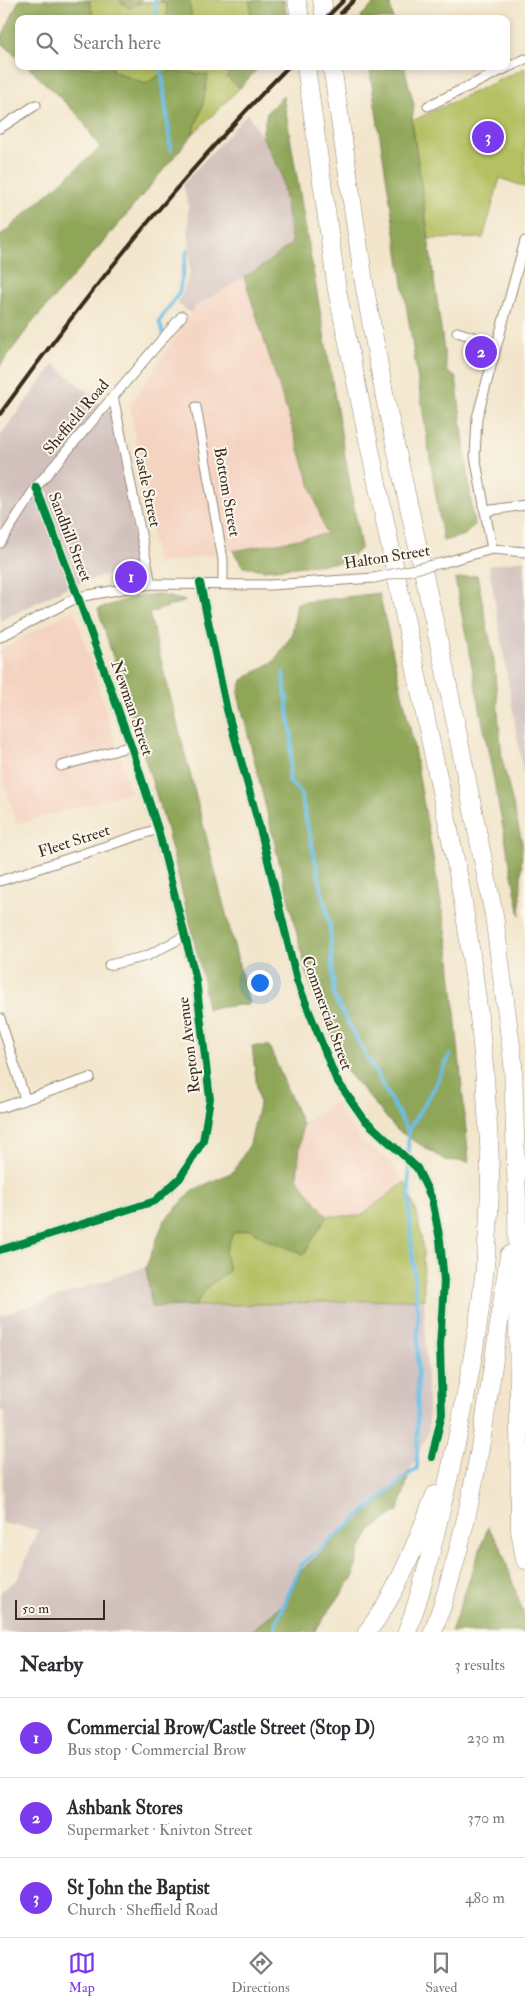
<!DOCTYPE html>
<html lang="en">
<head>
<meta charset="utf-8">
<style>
  :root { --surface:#fff; --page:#f2f2f3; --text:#2b2b33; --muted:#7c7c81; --line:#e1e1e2; --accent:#7c3aed }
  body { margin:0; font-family:"IM FELL Double Pica",serif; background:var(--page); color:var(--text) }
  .scale { position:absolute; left:15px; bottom:12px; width:90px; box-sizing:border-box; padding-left:5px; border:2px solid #3b2a1e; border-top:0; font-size:14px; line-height:18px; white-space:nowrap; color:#3b2a1e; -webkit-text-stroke:4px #fbf7ec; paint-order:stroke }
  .you { position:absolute; left:259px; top:982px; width:18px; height:18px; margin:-12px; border:4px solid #fff; border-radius:50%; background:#1a73e8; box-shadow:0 0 0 8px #1a73e833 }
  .badge { display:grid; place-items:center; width:32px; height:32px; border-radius:50%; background:var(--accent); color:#fff; font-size:16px; font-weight:700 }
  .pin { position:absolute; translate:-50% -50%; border:2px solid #fff; box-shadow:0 1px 5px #0006 }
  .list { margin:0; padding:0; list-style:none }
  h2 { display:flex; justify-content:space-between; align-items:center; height:65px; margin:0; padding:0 20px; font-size:21px }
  h2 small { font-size:16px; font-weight:400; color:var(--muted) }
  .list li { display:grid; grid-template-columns:32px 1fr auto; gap:15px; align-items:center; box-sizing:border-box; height:80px; padding:0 20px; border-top:1px solid var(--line) }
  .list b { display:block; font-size:19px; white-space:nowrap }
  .list p { margin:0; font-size:16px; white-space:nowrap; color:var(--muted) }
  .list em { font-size:16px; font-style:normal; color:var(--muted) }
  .icon { flex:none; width:28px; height:28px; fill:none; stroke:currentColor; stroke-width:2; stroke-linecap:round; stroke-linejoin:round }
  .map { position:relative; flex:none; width:525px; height:1632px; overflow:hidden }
  .search { position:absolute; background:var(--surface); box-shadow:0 2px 8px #0003; left:15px; right:15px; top:15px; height:55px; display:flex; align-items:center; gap:12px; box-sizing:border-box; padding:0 18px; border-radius:10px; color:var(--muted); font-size:19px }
  .sheet { height:305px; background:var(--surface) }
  nav { display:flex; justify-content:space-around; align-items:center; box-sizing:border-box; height:70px; border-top:1px solid var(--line); background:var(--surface); font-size:14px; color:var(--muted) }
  nav a { display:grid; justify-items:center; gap:2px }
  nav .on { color:var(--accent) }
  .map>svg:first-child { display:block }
</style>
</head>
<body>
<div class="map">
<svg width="525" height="1632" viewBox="0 0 525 1632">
  <rect width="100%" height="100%" fill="#fbf7ec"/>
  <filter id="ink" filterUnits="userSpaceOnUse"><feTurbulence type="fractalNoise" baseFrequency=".02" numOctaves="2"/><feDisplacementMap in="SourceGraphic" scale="10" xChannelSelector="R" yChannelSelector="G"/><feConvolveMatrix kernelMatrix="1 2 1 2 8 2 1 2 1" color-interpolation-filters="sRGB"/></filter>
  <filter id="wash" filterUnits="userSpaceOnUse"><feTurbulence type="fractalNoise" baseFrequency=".0096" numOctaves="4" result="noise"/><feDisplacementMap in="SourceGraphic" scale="20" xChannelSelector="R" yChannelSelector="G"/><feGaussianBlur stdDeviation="1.12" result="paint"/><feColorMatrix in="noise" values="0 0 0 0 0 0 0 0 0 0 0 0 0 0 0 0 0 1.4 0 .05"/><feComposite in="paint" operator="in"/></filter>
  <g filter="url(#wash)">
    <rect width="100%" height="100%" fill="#f2e5cb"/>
    <g fill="#f5d3c1">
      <polygon points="244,277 326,534 157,564 130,405 196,306"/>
      <polygon points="74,609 131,792 17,824 0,769 0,650"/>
      <polygon points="335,1103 362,1143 386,1157 405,1182 360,1216 327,1216 297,1178 302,1124"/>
    </g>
    <g fill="#d1c0bc">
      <polygon points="248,113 281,173 292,243 263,266 196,306 191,313 178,304 190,273 188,205 183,184"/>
      <polygon points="54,364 115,416 138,566 67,587 0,621 0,436"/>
      <polygon points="521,560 525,561 525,784 489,566"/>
      <polygon points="146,1267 152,1307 424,1299 429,1430 410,1471 301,1571 286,1602 250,1632 0,1632 0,1592 18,1579 38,1530 2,1523 5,1412 0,1411 0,1316"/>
    </g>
    <g fill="#b4c062" stroke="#787540">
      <path d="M89 0H119L129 8C141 1 152 0 166 3L167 19H94Z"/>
      <polygon points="189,0 250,0 251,19 192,19"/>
      <polygon points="111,66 231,66 227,77 240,88 192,135 203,105 168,70 145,84 113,71"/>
      <polygon points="525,68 525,187 500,178 483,238 429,239 412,121"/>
      <polygon points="405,1182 418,1218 423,1249 424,1299 195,1306 208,1286 229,1271 225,1253 233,1233 250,1229 265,1239 304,1254 327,1216 360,1216"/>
    </g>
    <g fill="#8fa658" stroke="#65683b">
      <polygon points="19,0 89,0 94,19 19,19 19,59 0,41"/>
      <polygon points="119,0 143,0 129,8"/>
      <polygon points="159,0 189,0 192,19 167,19 166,3"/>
      <polygon points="250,0 284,0 287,19 251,19"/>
      <polygon points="378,0 389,0 393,19 362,19 361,16"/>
      <polygon points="27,66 111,66 113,71 145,84 168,70 208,75 203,105 192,135 117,226 31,324 0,366 0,236 100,148 80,117"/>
      <polygon points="231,66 260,66 240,88 227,77"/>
      <polygon points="369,66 404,66 414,105 412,121 447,372 456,377 474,525 465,535 443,541"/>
      <polygon points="283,96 361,548 346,562 264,570 243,567 233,551 326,534 244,277 263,266 292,243 281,173 262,136 267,112"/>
      <polygon points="477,575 494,661 502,759 522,842 520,916 455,579"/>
      <polygon points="379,593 412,737 449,948 469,1162 445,1160 397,1130 345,1069 307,975 238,694 242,680 274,661 292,635 297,603"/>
      <polygon points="157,594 186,601 149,613 249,1004 207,1009 203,978 166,826 98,609 134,597"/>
      <polygon points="252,1046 269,1046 302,1124 297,1178 327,1216 304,1254 265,1239 250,1229 233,1233 225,1253 229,1271 208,1286 195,1306 152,1307 146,1267 164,1221 193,1190 233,1172 250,1144 259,1105"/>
      <polygon points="410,1471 399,1510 373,1529 359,1551 354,1576 314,1632 250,1632 286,1602 301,1571"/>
      <polygon points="488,1527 500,1545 525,1619 524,1632 451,1632"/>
    </g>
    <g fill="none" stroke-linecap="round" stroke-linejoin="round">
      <g stroke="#6abee6" stroke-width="4">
        <polyline points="155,0 156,19"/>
        <polyline points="161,66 171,150"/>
        <polyline points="163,333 159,321 179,293 187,251"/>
        <polyline points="408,1131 433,1090 450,1055"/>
        <polyline points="276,1632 275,1626 301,1565 417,1468 418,1315 410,1228 408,1131 334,997 330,927 300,792 289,781 292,738 283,673"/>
      </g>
    </g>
  </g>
  <g filter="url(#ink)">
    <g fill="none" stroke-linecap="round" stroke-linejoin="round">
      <g stroke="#968874" stroke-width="11">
        <g id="minor">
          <polyline points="428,106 525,59"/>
          <polyline points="0,128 36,105"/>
          <polyline points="457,332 496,344"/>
          <polyline points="113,396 151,584"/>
          <polyline points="196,407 223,560 223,583"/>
          <polyline points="485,511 525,505"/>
          <polyline points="0,543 36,487 182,316"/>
          <polyline points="492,549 475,456 477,418 525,241"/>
          <polyline points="442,563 492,549 525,552"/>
          <polyline points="200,583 227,710 263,840 297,981 336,1079 364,1119 417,1168 432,1199 440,1240 444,1281 440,1346 442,1414 432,1457"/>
          <polyline points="0,637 78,597 151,584 270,585 374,578"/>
          <polyline points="61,766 131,746"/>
          <polyline points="0,881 158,829"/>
          <polyline points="109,965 147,956 185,936"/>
          <polyline points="0,1018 25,1099"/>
          <polyline points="0,1108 90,1078"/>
          <polyline points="0,1250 155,1201 180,1178 203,1141 210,1099 196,980 158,829 131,746 78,597 36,487"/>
        </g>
      </g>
      <g stroke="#968874" stroke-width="19">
        <g id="motorway">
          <polyline points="297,0 300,19"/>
          <polyline points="322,0 325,19"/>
          <path d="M306 66 337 290 459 878C472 955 483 1032 487 1110 488 1131 490 1151 490 1172 490 1274 471 1377 449 1476 436 1529 426 1581 407 1632"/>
          <polyline points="332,66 365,289 385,398 444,666 494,915 513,1062 517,1201 520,1530 525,1560"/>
          <path d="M367 1632C399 1591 416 1543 435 1495"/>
          <path d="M433 1632C477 1512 490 1381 509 1255"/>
        </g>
      </g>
      <use href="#minor" stroke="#fff" stroke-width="9"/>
      <use href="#motorway" stroke="#fff" stroke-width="18"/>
      <g stroke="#3b2a1e" stroke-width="4">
        <polyline points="341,13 354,0"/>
        <polyline points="325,19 344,0"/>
        <path d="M0 414C88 292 182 174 289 66"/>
      </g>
      <g stroke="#968874" stroke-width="11" stroke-linecap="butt">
        <polyline id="minor-bridge" points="374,578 442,563"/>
      </g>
      <use href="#minor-bridge" stroke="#fff" stroke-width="9"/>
      <g stroke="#fbf7ec" stroke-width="11">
        <g id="cycleway">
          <polyline points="200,583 227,710 263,840 297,981 336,1079 364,1119 417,1168 432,1199 440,1240 444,1281 440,1346 442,1414 432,1457"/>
          <polyline points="0,1250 155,1201 180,1178 203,1141 210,1099 196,980 158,829 131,746 78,597 36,487"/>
        </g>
      </g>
      <use href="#cycleway" stroke="#00873e" stroke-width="8"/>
    </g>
  </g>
  <g text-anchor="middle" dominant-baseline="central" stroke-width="4" stroke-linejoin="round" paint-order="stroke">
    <g font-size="16" fill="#3b2a1e" stroke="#fbf7ec">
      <text transform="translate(76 417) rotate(-50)">Sheffield Road</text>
      <text transform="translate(147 487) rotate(78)">Castle Street</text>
      <text transform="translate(227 492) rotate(80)">Bottom Street</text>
      <text transform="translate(70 537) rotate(69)">Sandhill Street</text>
      <text transform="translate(387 557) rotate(-9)">Halton Street</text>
      <text transform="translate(132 708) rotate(71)">Newman Street</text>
      <text transform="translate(74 841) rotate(-18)">Fleet Street</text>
      <text transform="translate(327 1013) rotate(70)">Commercial Street</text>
      <text transform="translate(189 1045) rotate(-97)">Repton Avenue</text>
    </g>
  </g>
</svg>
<div class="scale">50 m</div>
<div class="you"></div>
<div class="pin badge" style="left:131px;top:577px">1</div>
<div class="pin badge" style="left:481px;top:352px">2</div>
<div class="pin badge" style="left:488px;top:137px">3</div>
<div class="search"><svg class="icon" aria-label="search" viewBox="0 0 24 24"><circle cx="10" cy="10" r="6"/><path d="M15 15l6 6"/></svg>Search here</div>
</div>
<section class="sheet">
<h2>Nearby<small>3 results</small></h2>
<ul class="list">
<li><span class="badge">1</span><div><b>Commercial Brow/Castle Street (Stop D)</b><p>Bus stop · Commercial Brow</p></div><em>230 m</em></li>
<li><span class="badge">2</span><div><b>Ashbank Stores</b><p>Supermarket · Knivton Street</p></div><em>370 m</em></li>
<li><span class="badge">3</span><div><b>St John the Baptist</b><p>Church · Sheffield Road</p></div><em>480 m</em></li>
</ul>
</section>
<nav>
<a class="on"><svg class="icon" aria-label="map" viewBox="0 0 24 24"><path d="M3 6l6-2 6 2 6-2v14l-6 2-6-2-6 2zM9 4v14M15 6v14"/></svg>Map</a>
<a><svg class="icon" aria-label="directions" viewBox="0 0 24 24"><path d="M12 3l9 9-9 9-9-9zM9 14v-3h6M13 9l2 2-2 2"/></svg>Directions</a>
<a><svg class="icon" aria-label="saved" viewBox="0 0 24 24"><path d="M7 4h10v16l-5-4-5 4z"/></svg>Saved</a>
</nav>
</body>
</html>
